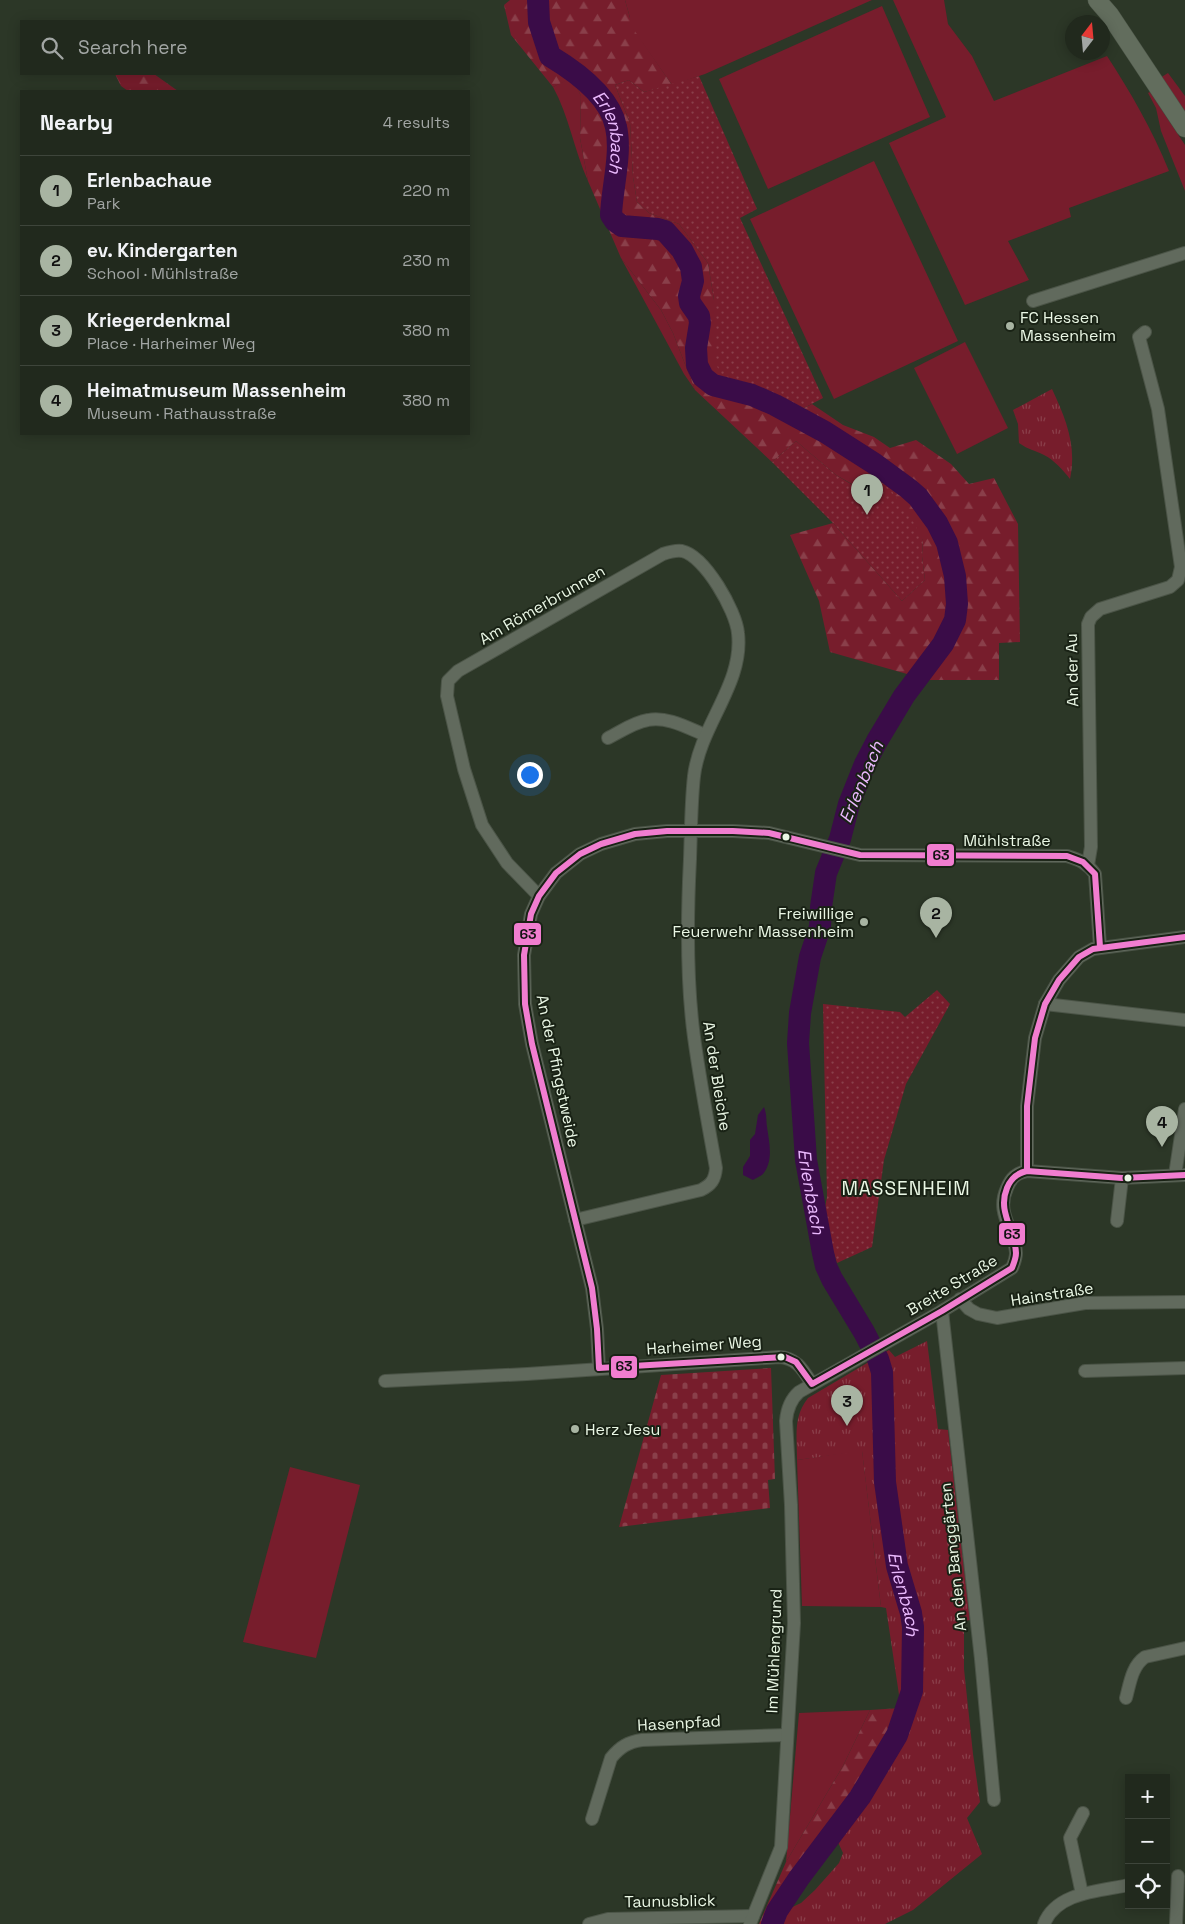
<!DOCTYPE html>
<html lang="en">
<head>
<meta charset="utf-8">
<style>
  :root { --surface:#21291d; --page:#293126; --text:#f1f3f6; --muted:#a2a6a4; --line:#3e453b; --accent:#a8b4a2 }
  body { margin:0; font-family:"Space Grotesk",sans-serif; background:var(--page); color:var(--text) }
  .controls { position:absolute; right:15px; bottom:15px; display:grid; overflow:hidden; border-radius:0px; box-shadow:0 2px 12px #0003 }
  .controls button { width:45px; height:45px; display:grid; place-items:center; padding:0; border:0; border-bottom:1px solid var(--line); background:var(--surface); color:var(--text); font:25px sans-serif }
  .compass { position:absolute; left:1065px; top:15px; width:45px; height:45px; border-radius:50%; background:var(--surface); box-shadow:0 2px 12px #0003; rotate:16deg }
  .you { position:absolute; left:529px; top:774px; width:18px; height:18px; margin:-12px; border:4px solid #fff; border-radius:50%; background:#1a73e8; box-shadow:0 0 0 8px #1a73e833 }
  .badge { display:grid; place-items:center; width:32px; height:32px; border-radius:50%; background:var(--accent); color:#111; font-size:16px; font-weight:700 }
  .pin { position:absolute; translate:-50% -41px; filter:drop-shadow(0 1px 2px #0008) }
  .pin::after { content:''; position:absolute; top:26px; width:18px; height:15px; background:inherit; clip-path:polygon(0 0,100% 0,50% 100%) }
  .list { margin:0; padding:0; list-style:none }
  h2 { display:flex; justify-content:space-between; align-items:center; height:65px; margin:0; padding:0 20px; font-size:21px }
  h2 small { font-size:16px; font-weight:400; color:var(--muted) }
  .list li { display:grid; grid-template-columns:32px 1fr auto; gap:15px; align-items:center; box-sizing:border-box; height:70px; padding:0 20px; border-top:1px solid var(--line) }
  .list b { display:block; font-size:19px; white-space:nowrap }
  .list p { margin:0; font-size:16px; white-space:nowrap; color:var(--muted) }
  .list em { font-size:16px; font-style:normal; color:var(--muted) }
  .icon { flex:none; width:28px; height:28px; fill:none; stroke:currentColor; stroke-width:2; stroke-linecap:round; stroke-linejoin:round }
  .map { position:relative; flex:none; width:1185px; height:1924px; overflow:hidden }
  .search { position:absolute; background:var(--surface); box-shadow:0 2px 12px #0003; left:20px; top:20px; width:450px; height:55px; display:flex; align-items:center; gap:12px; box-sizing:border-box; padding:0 18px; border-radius:0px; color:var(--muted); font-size:19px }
  .panel { position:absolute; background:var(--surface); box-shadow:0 2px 12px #0003; left:20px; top:90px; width:450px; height:345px; border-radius:0px }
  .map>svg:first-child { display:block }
</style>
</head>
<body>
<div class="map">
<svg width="1185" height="1924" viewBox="0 0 1185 1924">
  <defs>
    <pattern id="forest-firs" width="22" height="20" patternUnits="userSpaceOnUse" patternTransform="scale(1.25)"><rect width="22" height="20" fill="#771d2c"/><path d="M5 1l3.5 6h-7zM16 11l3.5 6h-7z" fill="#8a3f4a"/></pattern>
    <pattern id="cemetery-stones" width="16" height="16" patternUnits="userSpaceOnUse" patternTransform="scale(1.25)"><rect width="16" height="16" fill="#771d2c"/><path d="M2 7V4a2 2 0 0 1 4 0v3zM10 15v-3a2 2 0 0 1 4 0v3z" fill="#8a3f4a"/></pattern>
    <pattern id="park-tufts" width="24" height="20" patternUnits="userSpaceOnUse" patternTransform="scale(1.25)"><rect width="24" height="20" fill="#771d2c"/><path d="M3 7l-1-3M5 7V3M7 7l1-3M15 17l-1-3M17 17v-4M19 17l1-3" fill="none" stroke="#8a3f4a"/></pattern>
    <pattern id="garden-dots" width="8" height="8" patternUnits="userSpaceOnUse" patternTransform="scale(1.25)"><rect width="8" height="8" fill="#771d2c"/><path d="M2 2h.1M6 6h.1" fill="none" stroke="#8a3f4a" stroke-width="1.8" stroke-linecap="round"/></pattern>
  </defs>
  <rect width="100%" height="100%" fill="#2c3727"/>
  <g fill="#771d2c">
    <polygon points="625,0 872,0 705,74 672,85 629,24 630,18"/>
    <path d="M893 0H944L948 24 972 56 994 101 1107 56C1131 93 1152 129 1169 171L1069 208 1071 217 1008 241 1029 280 965 305 889 143 946 117Z"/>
    <polygon points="882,6 930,117 768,189 719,79"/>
    <polygon points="1168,73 1185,96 1185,117 1160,78"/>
    <path d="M572 77 581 96 580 138 588 181C574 150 569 116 553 87Z"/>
    <polygon points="1150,92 1185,145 1185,191 1161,131 1156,108 1148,93"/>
    <polygon points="874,161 958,341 834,399 750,219"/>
    <polygon points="621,258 661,310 673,333 695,390 684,374"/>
    <polygon points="965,342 1008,428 957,454 914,368"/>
    <polygon points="862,1450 881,1607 802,1606 797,1460"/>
    <polygon points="290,1467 360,1485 316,1658 243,1642"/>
    <polygon points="870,1710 843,1766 786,1862 799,1713"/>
  </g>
  <g fill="url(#forest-firs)">
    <polygon points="510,0 625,0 630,18 630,24 672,85 644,92 629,80 615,85 630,123 633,177 637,202 649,213 679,224 708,263 714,300 802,409 812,404 843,425 874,437 890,448 916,440 951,464 969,484 994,478 1018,524 1020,642 999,643 999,680 928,680 830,652 819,601 790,535 833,523 902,601 925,580 922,556 923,540 869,473 857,487 836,475 796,441 772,462 695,390 673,333 661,310 621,258 588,181 580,138 581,96 572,78 553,87 511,35 504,5"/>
    <polygon points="115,74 154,74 178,91 128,91 121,86"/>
    <polygon points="901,1708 901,1719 863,1780 832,1821 775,1908 769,1924 759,1924 786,1862 843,1766 870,1710"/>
  </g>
  <polygon fill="url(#cemetery-stones)" points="771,1368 775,1479 768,1480 770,1508 619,1527 661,1375"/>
  <g fill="url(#park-tufts)">
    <path d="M1052 389C1066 419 1077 446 1070 479 1063 470 1054 460 1044 455 1034 450 1029 450 1019 443L1018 424 1013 410Z"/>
    <path d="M927 1341 938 1429 948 1430 970 1620 964 1621V1669L973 1754 980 1802 967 1818 982 1854 913 1910 885 1924H780L786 1910 801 1903 815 1890 839 1863 843 1853 836 1838 872 1789 897 1756 901 1742V1708L886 1608 881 1607 862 1451 797 1460C797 1436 793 1417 808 1398L889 1350 895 1357Z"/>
  </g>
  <g fill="url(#garden-dots)">
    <polygon points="699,76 757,209 740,218 823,398 802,409 722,377 716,364 714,300 708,263 679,224 649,213 637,202 633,177 630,123 615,85 629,80 644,92"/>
    <polygon points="796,441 836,475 856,487 869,473 891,490 914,523 923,540 922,556 925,580 902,601 833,523 772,462"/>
    <polygon points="937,990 950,1004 906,1084 884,1160 872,1247 837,1263 823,1218 827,1197 823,1004 900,1012 905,1017"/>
  </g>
  <path fill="#3a0c48" d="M764 1107C767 1115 766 1119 767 1127 769 1141 774 1161 763 1174 761 1176 756 1178 753 1180L743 1175V1167L750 1156V1140L755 1134 758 1115Z"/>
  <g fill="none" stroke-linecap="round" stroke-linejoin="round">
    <path stroke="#3a0c48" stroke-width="22" id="s1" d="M538 0 539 22 550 56C575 71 610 96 616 127 622 153 612 188 611 215L615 221 622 226 658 229 665 231 682 250 691 267 693 281 689 296 690 303 699 316 700 323 696 348 697 365 703 377 713 385 752 395 775 405 825 432 875 464 909 489 918 497 937 523 947 543 955 576 957 604 955 620 943 644 904 696 877 741 865 764 849 804 840 839 826 873 821 907 820 927 810 957 800 1013 798 1043 806 1160 823 1253 826 1266 832 1279 864 1332 878 1359 882 1372 885 1482 897 1566 911 1613 913 1627 912 1691 897 1735 860 1797 799 1878 777 1911 772 1924"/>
    <g stroke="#4b5447" stroke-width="14">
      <g id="minor">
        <polyline points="1033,301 1185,253"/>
        <path d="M608 738C620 732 634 722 648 720 667 716 688 728 705 735"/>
        <polyline points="1088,865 1091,847 1088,624 1091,617 1100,609 1170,587 1178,580 1181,567 1158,409 1139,337 1145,332"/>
        <path d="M539 896 507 863 482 825 464 769 447 696 448 681 458 671 663 554C669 552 675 550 682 551 705 556 736 611 738 633 744 684 700 725 694 776 691 803 691 832 690 859 687 918 686 978 694 1037 700 1081 708 1124 716 1168 715 1180 711 1185 701 1190L575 1220"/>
        <polyline points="1045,1004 1185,1020"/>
        <polyline points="1027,1171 1027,1106 1035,1038 1045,1004 1059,980 1079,957 1093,949 1185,937"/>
        <polyline points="1175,1175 1185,1109"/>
        <polyline points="1117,1221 1122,1178"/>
        <polyline points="960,1299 969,1309 978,1314 997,1318 1085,1303 1185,1302"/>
        <polyline points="942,1311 981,1659 994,1800"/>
        <path d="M599 1368 597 1329 592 1288 532 1044 525 1004 524 955 531 914 539 896 556 873 580 854 601 844 635 834 667 831H733L769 833 860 855 1067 856C1080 860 1087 863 1095 874L1100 947"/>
        <polyline points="1085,1371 1185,1368"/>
        <path d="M385 1381 527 1374 779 1357C797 1358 803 1370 812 1384"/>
        <path d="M1126 1698C1130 1683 1132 1666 1145 1657L1185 1648"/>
        <path d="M592 1819 611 1758C620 1747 628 1742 642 1740L787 1735"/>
        <polyline points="1082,1894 1070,1838 1083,1813"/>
        <polyline points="589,1924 608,1919 753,1916"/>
        <path d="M750 1924 781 1847 794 1623 791 1505 786 1421C787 1409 790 1400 799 1392L942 1311 1012 1268C1014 1263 1016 1259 1016 1253 1015 1229 995 1214 1007 1188 1011 1178 1016 1173 1027 1171L1122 1178 1185 1175"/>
        <path d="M1044 1924C1056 1892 1100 1891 1129 1885"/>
        <polyline points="1176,1924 1178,1876"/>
      </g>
    </g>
    <g stroke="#4b5447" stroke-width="19">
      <polyline id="secondary" points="1097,0 1110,15 1185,128"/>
    </g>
    <use href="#minor" stroke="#616a5d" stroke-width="12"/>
    <use href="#secondary" stroke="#626d5d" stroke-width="18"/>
    <g stroke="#192215" stroke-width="10">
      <g id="bus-1">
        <path d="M1100 947 1095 874 1083 862 1067 856 860 855 769 833 733 831H667L635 834 601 844 580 854 556 873 539 896 531 914 524 955 525 1004 532 1044 592 1288 597 1329 599 1368 785 1357 796 1362 812 1384 942 1311 1012 1268C1014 1263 1016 1258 1016 1253 1015 1229 997 1212 1007 1188 1011 1178 1017 1173 1027 1171L1122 1178 1185 1175"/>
        <polyline points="1027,1171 1027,1106 1035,1038 1045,1004 1059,980 1079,957 1093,949 1185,937"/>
      </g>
    </g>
    <use href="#bus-1" stroke="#f17dd0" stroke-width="6"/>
  </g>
  <g fill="#a8b4a2" stroke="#192215" stroke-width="2">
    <circle cx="1010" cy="326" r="5"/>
    <circle cx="864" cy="922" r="5"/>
    <circle cx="575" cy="1429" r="5"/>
  </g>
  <g fill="#eaf7e5" stroke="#192215" stroke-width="2">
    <circle cx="786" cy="837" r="4.5"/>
    <circle cx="1128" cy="1178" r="4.5"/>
    <circle cx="781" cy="1357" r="4.5"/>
  </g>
  <g text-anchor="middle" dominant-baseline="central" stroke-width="4" stroke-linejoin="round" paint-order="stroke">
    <g font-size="16" fill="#eaf7e5" stroke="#192215" text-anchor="start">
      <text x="1020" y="317">FC Hessen<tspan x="1020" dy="18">Massenheim</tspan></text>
      <text x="854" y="913" text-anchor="end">Freiwillige<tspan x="854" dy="18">Feuerwehr Massenheim</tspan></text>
      <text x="585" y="1429">Herz Jesu</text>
    </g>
    <g font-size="16" fill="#eaf7e5" stroke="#192215">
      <text transform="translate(542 605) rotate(-30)">Am Römerbrunnen</text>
      <text transform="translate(1072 670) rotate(-91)">An der Au</text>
      <text x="1007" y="840">Mühlstraße</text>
      <text transform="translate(558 1071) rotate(78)">An der Pfingstweide</text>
      <text transform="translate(717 1076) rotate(81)">An der Bleiche</text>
      <text transform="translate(952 1285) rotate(-31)">Breite Straße</text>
      <text transform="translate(1052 1294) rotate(-9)">Hainstraße</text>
      <text transform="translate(704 1345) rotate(-4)">Harheimer Weg</text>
      <text transform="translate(953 1557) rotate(-96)">An den Banggärten</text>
      <text transform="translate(774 1651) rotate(-88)">Im Mühlengrund</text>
      <text transform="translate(679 1723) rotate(-3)">Hasenpfad</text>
      <text transform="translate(670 1901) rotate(-1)">Taunusblick</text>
    </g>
    <g font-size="18" font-style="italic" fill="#eab9fd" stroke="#192215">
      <text stroke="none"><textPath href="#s1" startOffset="161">Erlenbach</textPath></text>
      <text transform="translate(861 782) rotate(-67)">Erlenbach</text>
      <text stroke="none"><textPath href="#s1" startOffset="1455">Erlenbach</textPath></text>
      <text stroke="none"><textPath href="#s1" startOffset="1875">Erlenbach</textPath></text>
    </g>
    <g font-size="19" letter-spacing="1" fill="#eaf7e5" stroke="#192215">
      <text x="906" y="1188">MASSENHEIM</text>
    </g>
  </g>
  <g stroke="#192215" stroke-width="2">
    <rect x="926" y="843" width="29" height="24" rx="5" fill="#f17dd0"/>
    <rect x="513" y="922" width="29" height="24" rx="5" fill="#f17dd0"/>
    <rect x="998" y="1222" width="28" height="24" rx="5" fill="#f17dd0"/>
    <rect x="610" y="1355" width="28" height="24" rx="5" fill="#f17dd0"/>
  </g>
  <g font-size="14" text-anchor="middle" font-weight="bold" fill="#111">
    <text x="941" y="860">63</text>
    <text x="528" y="939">63</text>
    <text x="1012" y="1239">63</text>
    <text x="624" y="1371">63</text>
  </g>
</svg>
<div class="controls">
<button>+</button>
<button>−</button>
<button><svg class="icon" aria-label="locate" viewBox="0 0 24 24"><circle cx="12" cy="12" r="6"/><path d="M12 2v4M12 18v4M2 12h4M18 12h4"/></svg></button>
</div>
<svg class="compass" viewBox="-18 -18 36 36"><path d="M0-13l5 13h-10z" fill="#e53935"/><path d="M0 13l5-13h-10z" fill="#a2a6a4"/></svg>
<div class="you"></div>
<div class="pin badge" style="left:867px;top:515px">1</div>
<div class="pin badge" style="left:936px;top:938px">2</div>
<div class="pin badge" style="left:847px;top:1426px">3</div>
<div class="pin badge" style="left:1162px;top:1147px">4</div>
<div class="search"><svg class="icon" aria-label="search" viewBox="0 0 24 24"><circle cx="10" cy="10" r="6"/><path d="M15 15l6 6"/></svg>Search here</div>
<section class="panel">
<h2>Nearby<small>4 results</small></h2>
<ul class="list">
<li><span class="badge">1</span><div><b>Erlenbachaue</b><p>Park</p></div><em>220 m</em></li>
<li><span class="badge">2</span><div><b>ev. Kindergarten</b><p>School · Mühlstraße</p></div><em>230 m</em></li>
<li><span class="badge">3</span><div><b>Kriegerdenkmal</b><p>Place · Harheimer Weg</p></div><em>380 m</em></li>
<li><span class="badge">4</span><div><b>Heimatmuseum Massenheim</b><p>Museum · Rathausstraße</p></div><em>380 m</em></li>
</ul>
</section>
</div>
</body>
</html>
